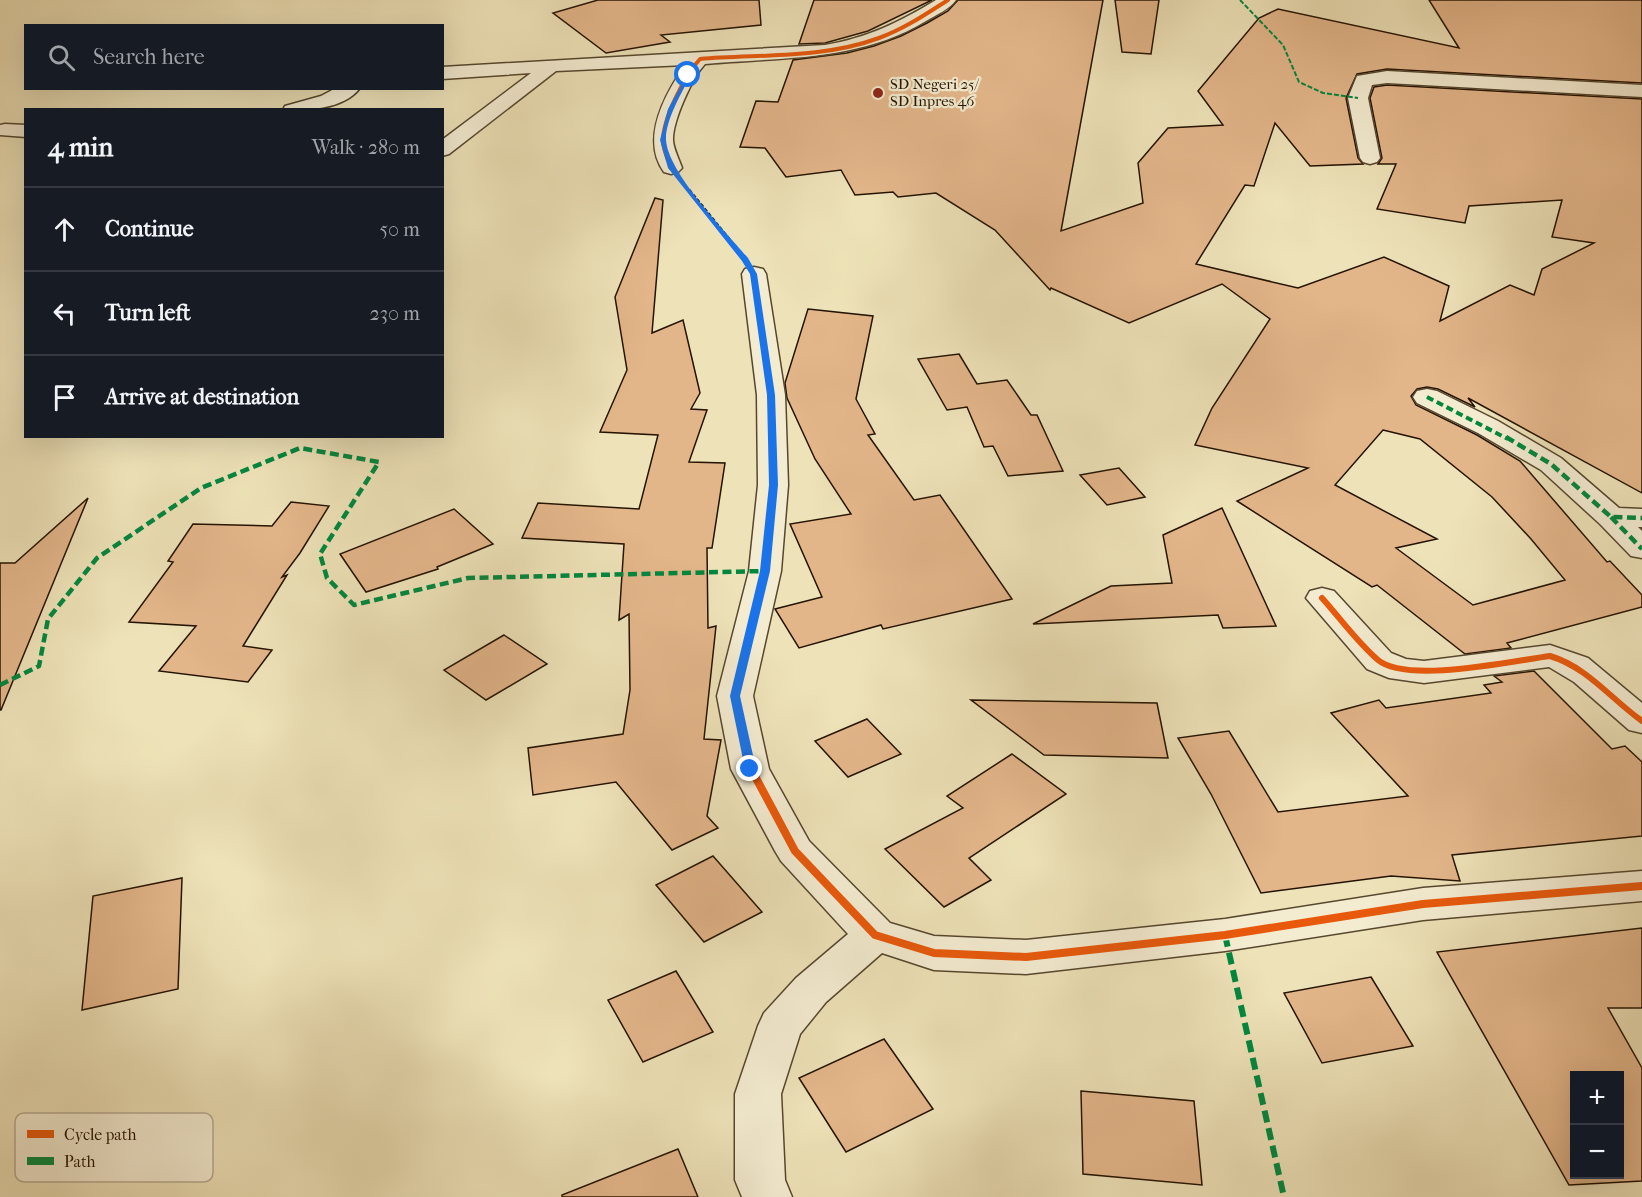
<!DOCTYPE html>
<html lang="en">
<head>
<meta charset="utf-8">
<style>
  :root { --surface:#171b24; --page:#242831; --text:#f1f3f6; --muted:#9ea1a6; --line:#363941 }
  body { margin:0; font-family:"IM FELL French Canon",serif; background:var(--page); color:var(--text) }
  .controls { position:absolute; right:18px; bottom:18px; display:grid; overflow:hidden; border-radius:0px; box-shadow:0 6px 24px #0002 }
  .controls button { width:54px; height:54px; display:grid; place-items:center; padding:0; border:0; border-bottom:2px solid var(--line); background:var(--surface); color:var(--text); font:30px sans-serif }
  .stop { position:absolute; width:18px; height:18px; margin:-14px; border:4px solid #1a73e8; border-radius:50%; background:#fff }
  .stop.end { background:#1a73e8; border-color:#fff; box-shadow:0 2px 6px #0008 }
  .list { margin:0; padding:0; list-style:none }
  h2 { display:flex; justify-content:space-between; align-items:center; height:78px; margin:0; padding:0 24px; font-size:26px }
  h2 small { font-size:20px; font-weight:400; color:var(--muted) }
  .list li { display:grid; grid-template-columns:39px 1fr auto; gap:18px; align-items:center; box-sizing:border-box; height:84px; padding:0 24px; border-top:2px solid var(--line) }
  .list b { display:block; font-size:22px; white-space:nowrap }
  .list em { font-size:20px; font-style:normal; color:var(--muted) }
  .icon { flex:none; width:33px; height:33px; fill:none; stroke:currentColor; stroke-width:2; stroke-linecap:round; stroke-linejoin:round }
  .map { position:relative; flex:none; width:1642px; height:1197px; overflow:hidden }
  .search { position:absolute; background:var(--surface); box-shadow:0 6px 24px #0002; left:24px; top:24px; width:420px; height:66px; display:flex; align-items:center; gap:15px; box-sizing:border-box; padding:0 21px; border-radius:0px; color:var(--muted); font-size:22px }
  .panel { position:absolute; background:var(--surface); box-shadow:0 6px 24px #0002; left:24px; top:108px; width:420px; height:330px; border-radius:0px }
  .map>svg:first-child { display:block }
</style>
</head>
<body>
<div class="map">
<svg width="1642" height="1197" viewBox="0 0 1642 1197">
  <rect width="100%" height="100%" fill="#eee2b8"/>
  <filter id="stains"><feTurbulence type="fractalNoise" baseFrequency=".00333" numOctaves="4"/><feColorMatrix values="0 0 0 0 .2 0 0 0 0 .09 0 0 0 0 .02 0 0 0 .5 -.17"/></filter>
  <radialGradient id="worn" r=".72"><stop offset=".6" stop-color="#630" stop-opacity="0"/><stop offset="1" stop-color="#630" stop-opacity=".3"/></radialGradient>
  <g fill="#e3b68a" stroke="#241300" stroke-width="1.5" fill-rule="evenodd">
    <polygon points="598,0 759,0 761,25 661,35 670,42 606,53 553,13"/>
    <polygon points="814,0 932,0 868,31 825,43 799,44"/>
    <path d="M958 0H1103L1061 231 1143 203 1138 163 1168 128 1223 125 1198 91 1259 18 1278 9 1459 48 1429 0H1642V83L1387 69 1357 74 1346 98 1358 158 1363 164 1310 166 1275 123 1254 186 1245 185 1196 264 1298 288 1384 257 1449 286 1440 321 1510 285 1534 295 1542 269 1594 243 1552 237 1562 200 1469 206 1465 223 1377 209 1396 164H1378L1382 158 1370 98 1374 87 1387 85 1642 99V493L1468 398 1475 407 1438 389 1427 387 1417 389 1411 396 1416 405 1477 435 1520 461 1607 562 1610 561 1642 595V607L1507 643 1511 648 1465 654 1377 585 1372 587 1237 501 1308 468 1195 445 1212 408 1270 319 1222 284 1129 323 1051 288 1050 290 995 230 936 193 898 197 893 192 855 195 841 170 786 177 765 148 740 147 756 101 778 102 793 60 847 53 874 46 901 36 927 23 948 11ZM1383 430 1420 439 1492 497 1531 539 1565 580 1473 605 1396 548 1437 539 1335 485Z"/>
    <polygon points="1115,0 1159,0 1151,54 1122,52"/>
    <polygon points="655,198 663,200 652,333 683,320 700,393 691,409 707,410 689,462 725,463 712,548 707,548 708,628 716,626 704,739 721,740 707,816 718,828 672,850 616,782 533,795 528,748 623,734 630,690 629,614 619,620 624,544 522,538 538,503 639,509 658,435 600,432 627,370 615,297"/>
    <polygon points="808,309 873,316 856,399 875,434 868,435 914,500 940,495 1012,599 883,629 881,625 799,648 775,609 822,597 790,524 851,514 815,459 787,398 785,383"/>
    <polygon points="959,354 977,384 1007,380 1031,415 1037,415 1063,471 1008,476 993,446 984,447 967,407 947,410 918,359"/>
    <polygon points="1119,468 1145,497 1107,505 1080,475"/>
    <polygon points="88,498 1,710 0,710 0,563 15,563"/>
    <polygon points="291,502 329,506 300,553 282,577 287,575 243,646 272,650 248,682 159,671 196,626 129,622 173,562 168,561 193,524 272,526"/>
    <polygon points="1222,508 1276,626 1223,628 1218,615 1033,624 1111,586 1172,583 1163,535"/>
    <polygon points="454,509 493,544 437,567 438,569 366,592 340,554"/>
    <polygon points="504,635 547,664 486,700 444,670"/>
    <polygon points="1534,671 1612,749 1625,746 1642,762 1642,836 1452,855 1460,881 1391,876 1261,893 1211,794 1178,738 1229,731 1278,812 1408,796 1331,713 1379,700 1386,708 1491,693 1484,685 1502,682 1494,676"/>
    <polygon points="971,700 1157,703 1168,758 1044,755"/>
    <polygon points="867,719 901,754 848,777 815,741"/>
    <polygon points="1012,754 1066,794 969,858 991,880 944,907 885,849 963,808 947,796"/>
    <polygon points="713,856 762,912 704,942 656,885"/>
    <polygon points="182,878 178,989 82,1010 93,896"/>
    <path d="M1642 928V1008H1608L1642 1068V1181L1569 1185 1437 952ZM1575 1076H1620V1174H1575Z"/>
    <polygon points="676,971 713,1032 643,1062 608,1000"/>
    <polygon points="1371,977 1413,1046 1322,1063 1284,993"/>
    <polygon points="884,1039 933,1109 846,1152 799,1078"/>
    <polygon points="1081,1091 1194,1101 1202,1185 1083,1174"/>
    <polygon points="678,1149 698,1197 562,1197 562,1195"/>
  </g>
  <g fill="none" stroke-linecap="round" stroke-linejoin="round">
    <g stroke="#56472e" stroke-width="3">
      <g id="minor">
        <path d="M936 0H956C950 9 936 15 926 21 858 62 782 57 705 64 692 78 672 122 673 141 674 150 679 159 682 168L678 172 671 174 664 172C640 139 665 94 685 65L556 71 449 154 442 156V140L531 73 442 79V67L825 45C867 38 900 22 936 0Z"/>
        <polygon points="1387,71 1642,85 1642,97 1387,83 1372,85 1368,98 1380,158 1377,162 1370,164 1363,162 1360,158 1348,98 1357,76"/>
        <path d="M336 88H360C343 110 307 110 283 110L285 106 321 96Z"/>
        <polygon points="5,124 26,125 26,137 0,135 0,125"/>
        <polygon points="754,267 763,269 766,274 785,395 788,485 781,571 753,696 769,769 809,841 890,923 934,936 1026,940 1225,919 1423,888 1642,871 1642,901 1423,920 1225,951 1026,974 934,970 882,953 826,1002 800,1034 781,1094 785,1180 792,1197 742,1197 735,1180 735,1094 758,1026 764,1013 796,978 848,934 781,861 775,851 731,769 717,696 749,571 758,485 757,395 742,274 745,269"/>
        <polygon points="1427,389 1437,391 1498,421 1561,458 1619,508 1642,509 1642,527 1638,527 1642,531 1642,558 1631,556 1600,524 1541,470 1478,433 1417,403 1413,397 1417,391"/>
        <polygon points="1322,588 1334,591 1391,653 1406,659 1424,661 1550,645 1588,658 1642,703 1642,733 1629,730 1574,682 1549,667 1424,683 1389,678 1367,669 1306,598 1310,591"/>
      </g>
    </g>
    <polyline stroke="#241300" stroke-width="3" stroke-dasharray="4 2" stroke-linecap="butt" points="689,190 737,249"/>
    <use href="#minor" fill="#f4ecd1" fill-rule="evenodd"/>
    <polyline stroke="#00873e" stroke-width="2" stroke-dasharray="5 2" stroke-linecap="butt" points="1240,0 1283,45 1299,82 1323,93 1358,98"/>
    <polyline stroke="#00873e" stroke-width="4" stroke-dasharray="7 4" stroke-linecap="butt" points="1427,397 1508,439"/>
    <g stroke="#00873e" stroke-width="4.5" stroke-dasharray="9 4.5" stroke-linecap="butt">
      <polyline points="1506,437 1551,464 1611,517 1642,518"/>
      <polyline points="1611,517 1642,549"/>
      <polyline points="0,685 39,666 48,619 97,558 201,488 300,448 379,462 320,554 327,578 354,605 468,578 765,571"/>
    </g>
    <polyline stroke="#00873e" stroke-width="6" stroke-dasharray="12 6" stroke-linecap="butt" points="1225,935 1284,1197"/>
    <g stroke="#f4ecd1" stroke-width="6">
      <path id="cycleway-far3" d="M671 168C668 159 663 150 663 141 663 118 685 75 700 59 759 54 822 59 879 38 904 29 926 14 948 0"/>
    </g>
    <g stroke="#f4ecd1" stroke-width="8">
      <polyline id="cycleway-far2" points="754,274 771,395 772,439"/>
    </g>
    <g stroke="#f4ecd1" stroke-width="10">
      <g id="cycleway-far1">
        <path d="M1322 598C1340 618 1357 642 1378 660 1407 684 1512 661 1550 656 1587 667 1611 699 1642 721"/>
        <polyline points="749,767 735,696 765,571 773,485 772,437"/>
      </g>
    </g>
    <g stroke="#f4ecd1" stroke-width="11">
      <polyline id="cycleway" points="749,765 795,851 875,935 934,953 1026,957 1225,935 1423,904 1642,886"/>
    </g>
    <use href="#cycleway-far3" stroke="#e8590c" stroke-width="4"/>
    <use href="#cycleway-far2" stroke="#e8590c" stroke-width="4.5"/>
    <use href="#cycleway-far1" stroke="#e8590c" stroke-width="6"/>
    <use href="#cycleway" stroke="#e8590c" stroke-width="8"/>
  </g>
  <path fill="#1a73e8" d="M688 73 691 75C682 92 665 121 666 140 668 173 726 232 748 258L757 274 775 395 778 485 770 571 740 696 756 769 750 773 745 769 730 696 760 571 769 485 767 395 750 274 742 261 668 168 660 140 668 109Z"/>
  <circle fill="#8f2418" stroke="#f4ecd1" stroke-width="2" cx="878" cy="93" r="6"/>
  <g text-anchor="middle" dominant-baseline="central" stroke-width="4.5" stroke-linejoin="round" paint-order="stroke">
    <g font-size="15" fill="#241300" stroke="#f4ecd1" text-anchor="start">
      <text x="890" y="84">SD Negeri 25/<tspan x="890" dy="17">SD Inpres 46</tspan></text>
    </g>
  </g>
  <rect x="15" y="1113" width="198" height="69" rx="9" fill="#f4ecd1" stroke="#b6ab92" stroke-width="1.5"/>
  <rect x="27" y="1130" width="27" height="8" fill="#e8590c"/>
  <rect x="27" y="1157" width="27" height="8" fill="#00873e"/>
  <g font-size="16" fill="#241300">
    <text x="64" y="1140">Cycle path</text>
    <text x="64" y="1167">Path</text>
  </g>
  <rect width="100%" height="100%" filter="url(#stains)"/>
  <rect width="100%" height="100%" fill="url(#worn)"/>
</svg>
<div class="controls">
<button>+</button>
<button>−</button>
</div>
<div class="stop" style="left:688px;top:75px"></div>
<div class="stop end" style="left:750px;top:769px"></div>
<div class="search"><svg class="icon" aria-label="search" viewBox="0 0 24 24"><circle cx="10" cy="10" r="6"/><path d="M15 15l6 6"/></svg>Search here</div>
<section class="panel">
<h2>4 min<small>Walk · 280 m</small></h2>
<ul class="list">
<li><svg class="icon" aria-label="ahead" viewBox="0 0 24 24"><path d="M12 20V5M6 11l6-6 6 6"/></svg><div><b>Continue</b></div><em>50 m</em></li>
<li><svg class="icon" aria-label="left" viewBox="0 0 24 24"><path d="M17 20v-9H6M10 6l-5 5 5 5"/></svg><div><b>Turn left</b></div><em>230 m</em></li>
<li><svg class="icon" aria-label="arrive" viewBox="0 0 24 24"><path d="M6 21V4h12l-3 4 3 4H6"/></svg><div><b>Arrive at destination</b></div></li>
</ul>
</section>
</div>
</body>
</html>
